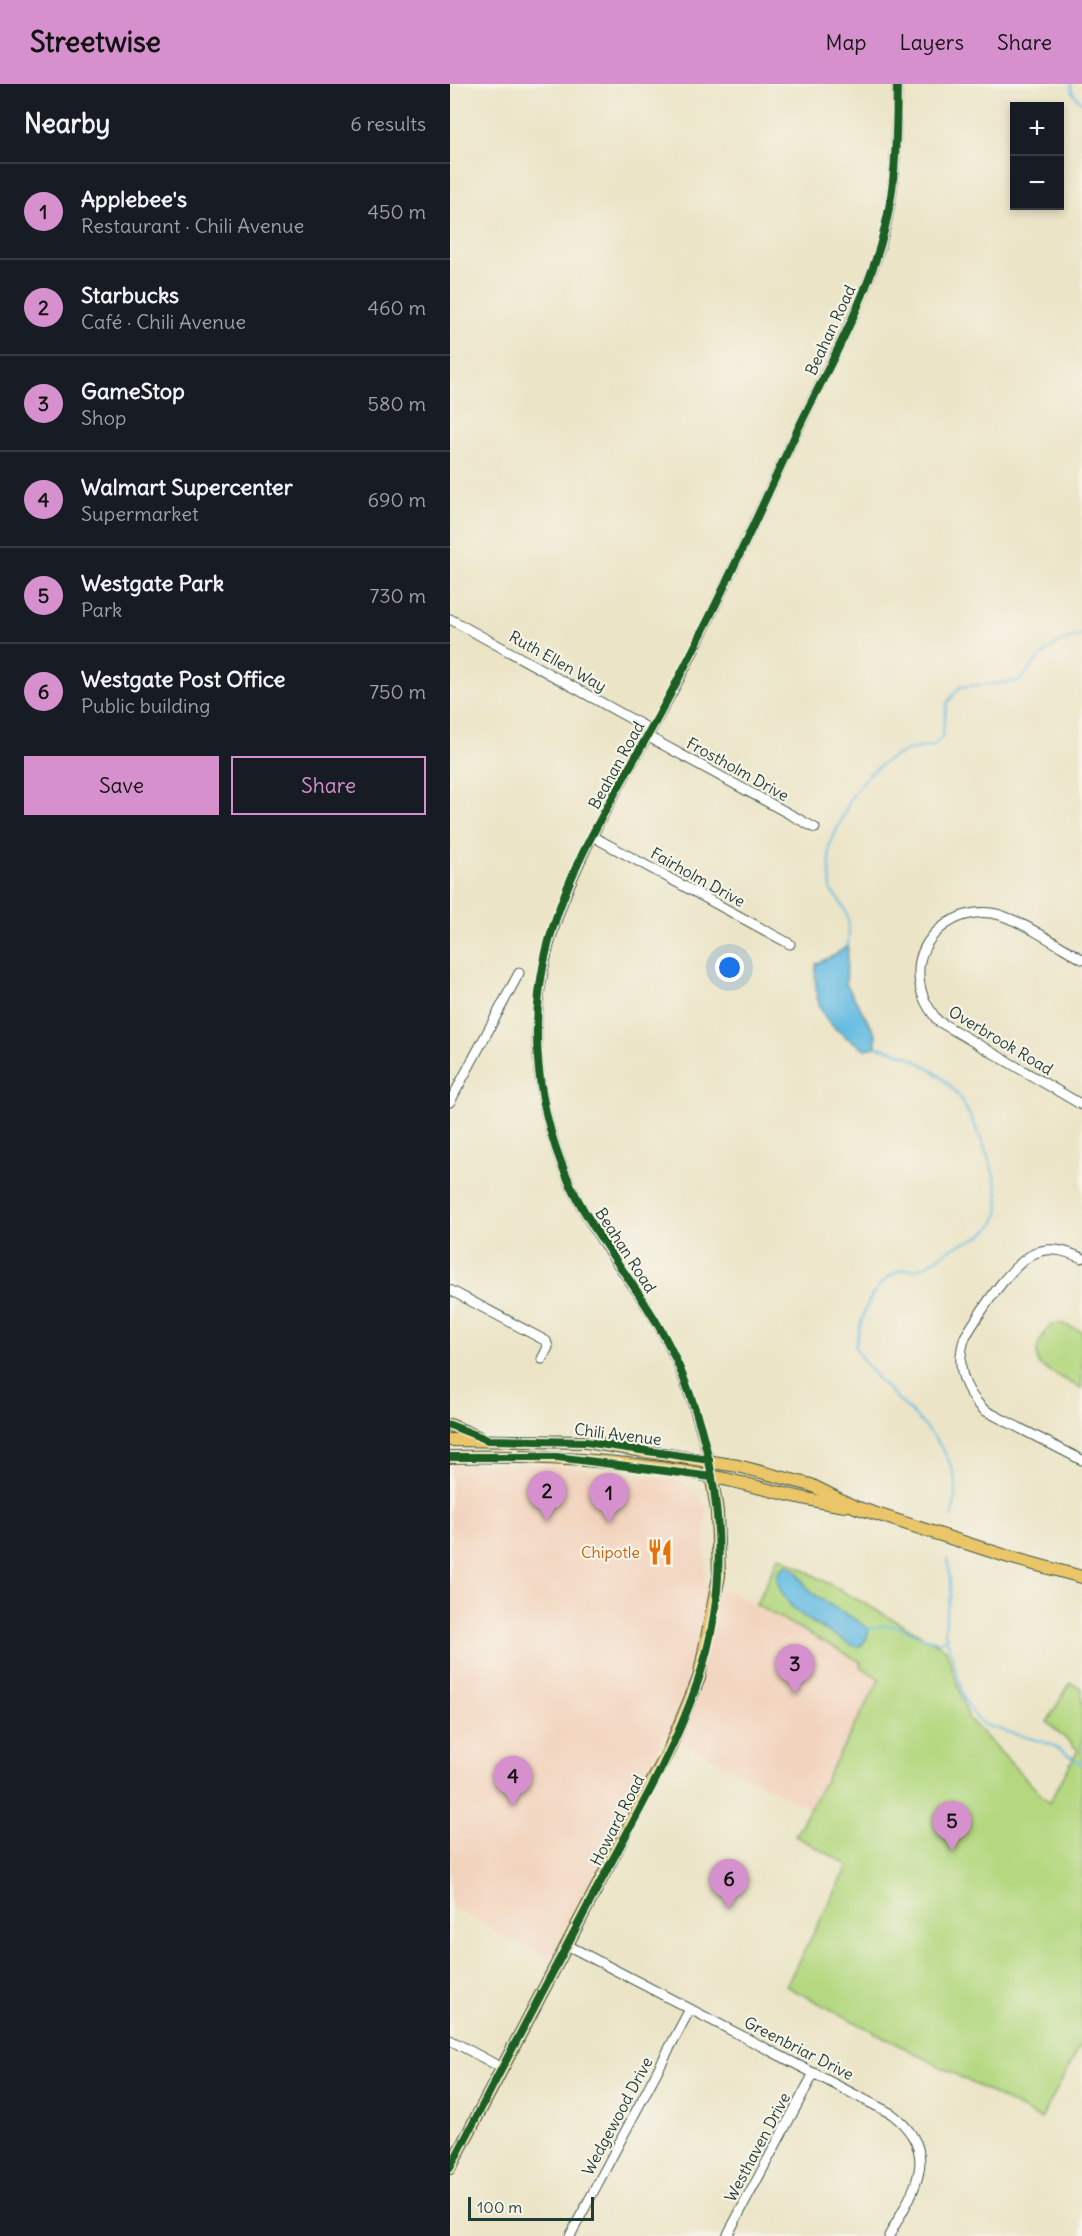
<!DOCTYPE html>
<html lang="en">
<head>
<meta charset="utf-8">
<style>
  :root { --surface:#171b24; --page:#20242c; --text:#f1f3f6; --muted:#9ea1a6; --line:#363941; --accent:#d690ce }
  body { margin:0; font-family:Delius,sans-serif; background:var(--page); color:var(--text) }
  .controls { position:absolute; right:18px; top:18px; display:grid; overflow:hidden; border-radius:0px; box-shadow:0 3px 9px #0003 }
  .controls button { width:54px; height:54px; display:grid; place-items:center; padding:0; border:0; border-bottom:2px solid var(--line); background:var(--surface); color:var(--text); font:30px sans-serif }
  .scale { position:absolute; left:18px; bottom:15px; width:126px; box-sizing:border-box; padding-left:6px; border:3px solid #1f3d34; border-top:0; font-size:16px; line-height:21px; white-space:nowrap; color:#1f3d34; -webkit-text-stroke:4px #f7f3e8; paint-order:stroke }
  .you { position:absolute; left:280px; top:884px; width:21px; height:21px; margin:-15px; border:4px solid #fff; border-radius:50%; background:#1a73e8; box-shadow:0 0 0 9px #1a73e833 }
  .badge { display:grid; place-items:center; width:39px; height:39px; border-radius:50%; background:var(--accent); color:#111; font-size:20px; font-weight:700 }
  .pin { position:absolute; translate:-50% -50px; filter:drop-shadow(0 2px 3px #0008) }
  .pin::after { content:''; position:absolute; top:32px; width:21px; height:18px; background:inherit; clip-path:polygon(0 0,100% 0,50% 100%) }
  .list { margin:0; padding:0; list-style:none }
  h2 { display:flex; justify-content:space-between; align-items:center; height:78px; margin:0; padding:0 24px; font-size:26px }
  h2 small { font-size:20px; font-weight:400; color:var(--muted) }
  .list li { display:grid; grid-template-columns:39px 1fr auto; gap:18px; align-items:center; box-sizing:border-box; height:96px; padding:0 24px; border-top:2px solid var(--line) }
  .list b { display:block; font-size:22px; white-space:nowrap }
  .list p { margin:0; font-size:20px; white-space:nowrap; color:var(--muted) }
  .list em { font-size:20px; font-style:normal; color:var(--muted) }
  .actions { display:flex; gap:12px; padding:18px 24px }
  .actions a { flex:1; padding:14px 0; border:2px solid var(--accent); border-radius:0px; text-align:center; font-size:21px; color:var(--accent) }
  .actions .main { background:var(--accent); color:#111 }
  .map { position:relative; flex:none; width:632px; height:2152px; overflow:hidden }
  header { display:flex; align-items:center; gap:36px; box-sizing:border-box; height:84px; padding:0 30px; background:var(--accent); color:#111 }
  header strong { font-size:28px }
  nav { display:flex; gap:33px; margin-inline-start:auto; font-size:21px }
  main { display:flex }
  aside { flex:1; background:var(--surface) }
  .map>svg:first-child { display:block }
</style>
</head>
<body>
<header>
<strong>Streetwise</strong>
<nav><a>Map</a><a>Layers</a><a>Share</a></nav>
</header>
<main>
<aside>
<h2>Nearby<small>6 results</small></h2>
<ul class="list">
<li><span class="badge">1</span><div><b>Applebee's</b><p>Restaurant · Chili Avenue</p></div><em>450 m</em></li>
<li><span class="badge">2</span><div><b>Starbucks</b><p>Café · Chili Avenue</p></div><em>460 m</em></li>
<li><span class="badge">3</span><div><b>GameStop</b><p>Shop</p></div><em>580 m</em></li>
<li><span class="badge">4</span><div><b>Walmart Supercenter</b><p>Supermarket</p></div><em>690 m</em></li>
<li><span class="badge">5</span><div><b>Westgate Park</b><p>Park</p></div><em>730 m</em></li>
<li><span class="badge">6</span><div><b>Westgate Post Office</b><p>Public building</p></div><em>750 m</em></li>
</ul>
<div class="actions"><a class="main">Save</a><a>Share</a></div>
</aside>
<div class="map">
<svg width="632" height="2152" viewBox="0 0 632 2152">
  <rect width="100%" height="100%" fill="#f7f3e8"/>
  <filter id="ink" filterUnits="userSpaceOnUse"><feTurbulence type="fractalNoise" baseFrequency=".0167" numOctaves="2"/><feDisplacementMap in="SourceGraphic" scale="12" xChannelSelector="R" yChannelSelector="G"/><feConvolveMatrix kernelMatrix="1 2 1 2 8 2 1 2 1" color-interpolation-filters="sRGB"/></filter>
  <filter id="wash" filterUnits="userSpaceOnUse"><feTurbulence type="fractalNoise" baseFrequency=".008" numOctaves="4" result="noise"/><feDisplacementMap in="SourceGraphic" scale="24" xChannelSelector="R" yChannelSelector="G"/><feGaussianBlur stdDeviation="1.35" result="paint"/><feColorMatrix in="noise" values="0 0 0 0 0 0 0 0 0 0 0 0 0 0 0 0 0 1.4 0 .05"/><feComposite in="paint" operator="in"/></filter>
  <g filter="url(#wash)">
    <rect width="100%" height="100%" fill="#ebe4c6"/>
    <polygon fill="#f2d4be" points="25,1380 101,1381 231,1397 247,1408 256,1426 255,1502 281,1508 412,1578 410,1582 430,1595 360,1725 216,1651 101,1877 0,1822 0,1381"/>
    <g fill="#b4d880" stroke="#6a8a5a" stroke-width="1.5">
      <path d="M610 1239 632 1247V1305L589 1281C583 1265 591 1254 600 1241Z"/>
      <polygon points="329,1472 496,1565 519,1635 599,1719 628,1666 597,1638 620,1599 632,1604 632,1958 591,2035 336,1902 399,1781 345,1752 430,1595 410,1582 411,1578 306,1521"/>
    </g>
    <g fill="#65bce2" stroke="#427c8b" stroke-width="1.5">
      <path d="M398 861 396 900 426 951V963L416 965C376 944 362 926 366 880L385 871Z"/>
      <path d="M337 1481C349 1484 350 1497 359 1505 376 1523 400 1529 419 1545L417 1554 411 1562H404C377 1546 331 1529 327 1493L329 1486Z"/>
    </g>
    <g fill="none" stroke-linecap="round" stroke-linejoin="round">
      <g stroke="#65bce2" stroke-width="2">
        <polyline points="621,0 622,8 632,19"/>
        <path d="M398 861C401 838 398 824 381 807L379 763 403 710 418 691 436 677 457 666 483 662 492 653 497 619 510 603 570 597C590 572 599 559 632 551"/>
        <path d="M426 963C452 966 483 983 501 1003 521 1024 561 1112 545 1138 534 1155 520 1155 503 1164 492 1170 481 1181 468 1185 462 1187 456 1184 450 1187 419 1200 412 1232 405 1262 429 1313 496 1340 506 1400 507 1410 503 1423 502 1433"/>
        <polyline points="498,1475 501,1510 496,1529 495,1548 515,1616 524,1631 534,1641 600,1660 632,1680"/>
        <path d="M419 1545C449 1533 461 1552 489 1558L497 1553"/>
      </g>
    </g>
  </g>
  <g filter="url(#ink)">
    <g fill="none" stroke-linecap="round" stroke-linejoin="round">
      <g stroke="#3e564a" stroke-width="11">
        <g id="minor">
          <polyline points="0,535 201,646"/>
          <polyline points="197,652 365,744"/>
          <polyline points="142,752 340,860"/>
          <path d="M632 875C609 862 565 832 541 829 506 824 467 853 469 890 469 909 477 923 488 937L632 1021"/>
          <polyline points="0,1018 69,889"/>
          <path d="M632 1174C619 1169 606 1163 591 1167 563 1174 530 1229 515 1253 505 1282 513 1305 534 1326L632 1376"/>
          <polyline points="0,1206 96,1257 98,1263 92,1275"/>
          <path d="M259 1376C247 1328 231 1279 205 1236 185 1202 159 1171 139 1136 112 1091 95 1040 89 988 71 835 168 714 234 586 276 503 313 418 353 335 382 275 417 214 434 149 447 100 446 51 447 0"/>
          <path d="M117 1861 442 2030C493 2070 463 2107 439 2152"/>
          <polyline points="0,1956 52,1984"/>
          <polyline points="120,2152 240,1925"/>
          <polyline points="277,2152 364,1989"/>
        </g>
      </g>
      <g stroke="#3e564a" stroke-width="14">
        <g id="major">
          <polyline points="0,1341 28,1353"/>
          <polyline points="0,1356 136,1358 288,1382 361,1401 405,1423 562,1474 632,1493"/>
          <path d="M0 1373C88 1371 174 1376 260 1392 306 1401 349 1416 395 1422"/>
          <polyline points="0,2084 219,1666 249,1594 269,1492 267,1427 259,1376"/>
        </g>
      </g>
      <use href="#minor" stroke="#fff" stroke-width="9"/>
      <use href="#major" stroke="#ebc669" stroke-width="12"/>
      <g stroke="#f7f3e8" stroke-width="11">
        <g id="cycleway">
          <polyline points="0,1341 38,1356 136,1358 259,1376"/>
          <polyline points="0,1373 107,1373 262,1393"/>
          <path d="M0 2084C47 1993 95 1902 143 1812 180 1742 223 1672 248 1597 285 1488 270 1368 221 1265 199 1220 168 1182 142 1140 93 1063 76 967 94 878 112 789 166 710 209 631 260 538 303 441 348 345 379 281 417 216 434 147 447 98 446 50 447 0"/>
        </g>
      </g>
      <use href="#cycleway" stroke="#1b5e20" stroke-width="8"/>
    </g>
  </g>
  <defs>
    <g id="restaurant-bare" transform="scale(2.07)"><path d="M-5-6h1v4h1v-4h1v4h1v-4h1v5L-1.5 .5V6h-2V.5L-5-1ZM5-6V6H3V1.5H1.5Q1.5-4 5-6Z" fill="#e8710a" stroke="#f7f3e8" stroke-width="2.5" paint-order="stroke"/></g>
  </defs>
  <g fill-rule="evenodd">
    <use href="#restaurant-bare" x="210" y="1468"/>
  </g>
  <g text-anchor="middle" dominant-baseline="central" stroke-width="4.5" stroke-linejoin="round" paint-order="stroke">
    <g font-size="16" fill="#1f3d34" stroke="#f7f3e8">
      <text transform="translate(380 246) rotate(-65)">Beahan Road</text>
      <text transform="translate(108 577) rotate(29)">Ruth Ellen Way</text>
      <text transform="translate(166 681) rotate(-61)">Beahan Road</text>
      <text transform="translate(288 685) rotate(29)">Frostholm Drive</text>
      <text transform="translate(248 793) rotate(29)">Fairholm Drive</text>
      <text transform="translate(551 956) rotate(31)">Overbrook Road</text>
      <text transform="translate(176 1166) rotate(57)">Beahan Road</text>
      <text transform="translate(168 1350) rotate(7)">Chili Avenue</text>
      <text transform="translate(167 1736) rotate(-63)">Howard Road</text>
      <text transform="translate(349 1964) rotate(27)">Greenbriar Drive</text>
      <text transform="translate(167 2032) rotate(-62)">Wedgewood Drive</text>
      <text transform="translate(307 2063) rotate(-62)">Westhaven Drive</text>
    </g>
    <g font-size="16" fill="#c56008" stroke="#f7f3e8" text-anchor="end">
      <text x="190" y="1468">Chipotle</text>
    </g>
  </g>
</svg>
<div class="controls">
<button>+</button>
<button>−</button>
</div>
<div class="scale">100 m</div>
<div class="you"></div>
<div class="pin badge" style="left:159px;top:1439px">1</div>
<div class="pin badge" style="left:97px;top:1437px">2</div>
<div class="pin badge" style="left:345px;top:1610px">3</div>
<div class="pin badge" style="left:63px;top:1722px">4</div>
<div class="pin badge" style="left:502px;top:1767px">5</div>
<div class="pin badge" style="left:279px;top:1825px">6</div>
</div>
</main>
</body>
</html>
